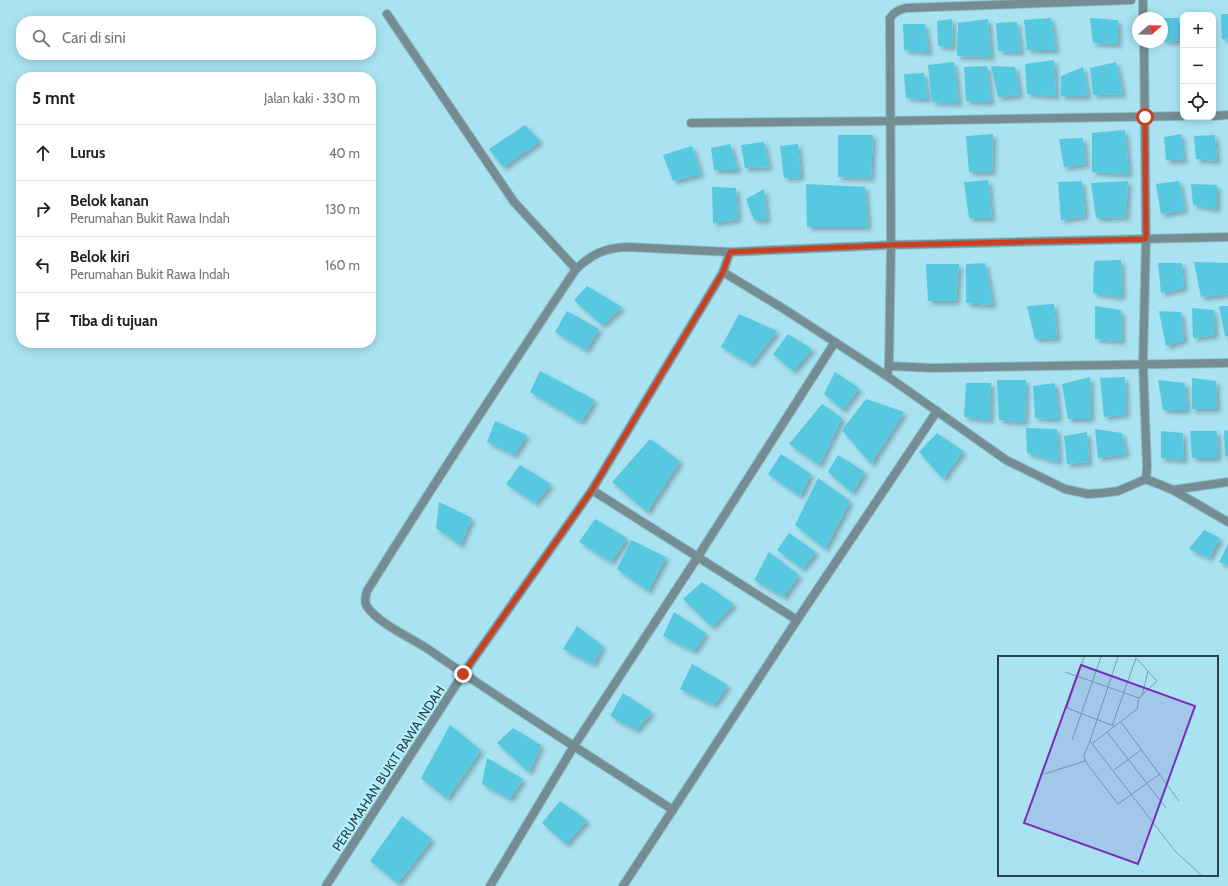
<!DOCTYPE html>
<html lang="id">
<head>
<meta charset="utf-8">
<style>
  :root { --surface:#fff; --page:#f2f2f2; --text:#202124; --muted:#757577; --line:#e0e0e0 }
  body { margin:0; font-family:Cabin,sans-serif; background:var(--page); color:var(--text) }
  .controls { position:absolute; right:12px; top:12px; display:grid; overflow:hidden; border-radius:8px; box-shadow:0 2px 10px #0003 }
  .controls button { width:36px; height:36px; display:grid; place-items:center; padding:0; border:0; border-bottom:1px solid var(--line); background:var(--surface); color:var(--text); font:20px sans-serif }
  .compass { position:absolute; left:1132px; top:12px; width:36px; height:36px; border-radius:50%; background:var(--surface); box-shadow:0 2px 10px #0003; rotate:70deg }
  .stop { position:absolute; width:12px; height:12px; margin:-9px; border:3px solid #c93f1f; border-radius:50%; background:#fff }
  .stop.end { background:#c93f1f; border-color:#fff; box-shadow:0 1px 4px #0008 }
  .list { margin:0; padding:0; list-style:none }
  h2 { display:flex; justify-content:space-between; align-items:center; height:52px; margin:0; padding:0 16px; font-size:17px }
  h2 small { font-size:13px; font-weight:400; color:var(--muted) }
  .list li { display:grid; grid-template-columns:26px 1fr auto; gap:12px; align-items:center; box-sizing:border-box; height:56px; padding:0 16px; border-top:1px solid var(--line) }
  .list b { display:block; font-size:15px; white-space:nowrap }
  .list p { margin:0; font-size:13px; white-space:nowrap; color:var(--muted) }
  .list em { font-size:13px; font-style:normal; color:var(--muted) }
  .icon { flex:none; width:22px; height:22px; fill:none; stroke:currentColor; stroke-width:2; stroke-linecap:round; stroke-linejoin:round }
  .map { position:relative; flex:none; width:1228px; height:886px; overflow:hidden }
  .search { position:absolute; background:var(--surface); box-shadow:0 2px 10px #0003; left:16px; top:16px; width:360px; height:44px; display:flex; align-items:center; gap:10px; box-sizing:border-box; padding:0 14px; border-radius:16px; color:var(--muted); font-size:15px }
  .panel { position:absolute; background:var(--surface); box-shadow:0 2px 10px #0003; left:16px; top:72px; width:360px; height:276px; border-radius:16px }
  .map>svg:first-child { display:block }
</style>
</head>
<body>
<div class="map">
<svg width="1228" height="886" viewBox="0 0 1228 886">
  <defs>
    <filter id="shadow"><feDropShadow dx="3.5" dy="3.5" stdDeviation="2" flood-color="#0004"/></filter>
  </defs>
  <rect width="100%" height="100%" fill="#a9e3f1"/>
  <g fill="#57c8e0" filter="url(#shadow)">
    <polygon points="1221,14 1228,14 1228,39 1222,39"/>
    <polygon points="1051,18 1056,50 1027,50 1024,20"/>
    <polygon points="1090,18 1118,20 1118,44 1093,43"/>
    <polygon points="1162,18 1179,18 1182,40 1164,42"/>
    <polygon points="952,19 953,47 938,46 937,21"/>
    <polygon points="988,19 991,57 957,56 958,23"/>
    <polygon points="1017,22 1021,52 998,51 996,23"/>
    <polygon points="903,24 925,24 929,52 904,50"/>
    <polygon points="1054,60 1056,96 1027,94 1025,64"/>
    <polygon points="954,62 959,103 932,102 928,65"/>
    <polygon points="1116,62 1123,94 1093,95 1090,68"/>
    <polygon points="987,66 991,102 966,101 964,67"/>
    <polygon points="991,66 1015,67 1020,95 998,97"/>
    <polygon points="1083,67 1088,96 1061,96 1061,76"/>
    <polygon points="924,73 928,99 906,98 904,74"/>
    <polygon points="525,125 540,141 503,167 489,149"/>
    <polygon points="1125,130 1129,174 1092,172 1092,133"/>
    <polygon points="993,134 992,172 969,172 966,136"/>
    <polygon points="1181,134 1184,160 1166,160 1164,137"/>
    <polygon points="838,135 873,135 871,178 838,177"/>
    <polygon points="1215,135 1217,161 1196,159 1194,136"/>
    <polygon points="1083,138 1086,164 1064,167 1059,139"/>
    <polygon points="764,142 769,167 745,168 741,145"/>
    <polygon points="730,144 738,170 714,170 711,148"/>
    <polygon points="798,144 801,177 784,178 780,146"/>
    <polygon points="692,146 701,174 673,181 663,155"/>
    <polygon points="988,180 992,218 969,218 964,182"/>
    <polygon points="1082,181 1085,216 1061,220 1058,182"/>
    <polygon points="1128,181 1126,217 1096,218 1091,183"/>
    <polygon points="1179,181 1185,210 1161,214 1156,184"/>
    <polygon points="806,184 865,187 868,227 807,227"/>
    <polygon points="1191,184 1217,185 1217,209 1193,205"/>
    <polygon points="712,187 736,188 738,219 713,223"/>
    <polygon points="764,189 767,220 754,220 746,199"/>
    <polygon points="1121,260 1122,297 1093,293 1094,261"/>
    <polygon points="1194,262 1228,263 1228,294 1201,297"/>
    <polygon points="985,263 993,305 966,303 966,264"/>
    <polygon points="1158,263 1182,263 1184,288 1161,293"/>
    <polygon points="926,264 959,264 956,301 928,301"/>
    <polygon points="587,286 622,307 602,325 574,300"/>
    <polygon points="1054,304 1057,338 1035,339 1027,306"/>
    <polygon points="1095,306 1121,310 1122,341 1095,339"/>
    <polygon points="1219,306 1228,306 1228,336 1225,336"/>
    <polygon points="1192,308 1214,310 1215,335 1193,338"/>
    <polygon points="567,311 599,329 586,350 555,332"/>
    <polygon points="1159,311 1181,312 1184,340 1166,346"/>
    <polygon points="739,314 777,331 751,364 721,347"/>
    <polygon points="788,334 812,349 793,371 773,354"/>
    <polygon points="540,371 595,400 581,422 530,392"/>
    <polygon points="835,372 859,388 843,410 824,394"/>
    <polygon points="1090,377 1091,419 1068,419 1062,384"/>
    <polygon points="1125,377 1126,414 1104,417 1100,378"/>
    <polygon points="1192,378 1216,381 1217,409 1192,409"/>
    <polygon points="997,380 1026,380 1025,422 999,420"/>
    <polygon points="1158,380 1185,383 1187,410 1163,410"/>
    <polygon points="966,383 991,383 990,420 964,417"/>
    <polygon points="1055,383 1059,419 1035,418 1033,386"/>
    <polygon points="866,399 904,412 871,464 842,430"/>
    <polygon points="822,404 842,418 819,465 789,444"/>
    <polygon points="495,421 527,435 514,455 487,442"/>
    <polygon points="1026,428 1057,429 1059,462 1027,453"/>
    <polygon points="1095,429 1122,433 1126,454 1098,458"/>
    <polygon points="1228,430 1228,456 1225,457 1224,431"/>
    <polygon points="1161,431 1183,433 1184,460 1161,458"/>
    <polygon points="1190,431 1217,431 1218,458 1192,458"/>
    <polygon points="1087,432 1089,462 1067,464 1064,436"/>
    <polygon points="937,433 963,451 943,479 919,452"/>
    <polygon points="650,439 680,461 647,512 612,482"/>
    <polygon points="781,454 811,474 800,496 768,474"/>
    <polygon points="838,455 865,472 852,493 828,472"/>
    <polygon points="520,465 551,484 535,503 506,484"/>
    <polygon points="818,478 850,501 825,549 795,525"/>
    <polygon points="439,502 472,518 460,545 436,528"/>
    <polygon points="595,519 627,538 611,562 579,542"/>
    <polygon points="1204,530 1220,538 1209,558 1189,549"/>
    <polygon points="789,533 816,552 802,569 777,550"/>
    <polygon points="631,540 666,557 648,591 617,569"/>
    <polygon points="1228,544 1228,565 1219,562"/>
    <polygon points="769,552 799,575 784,597 754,580"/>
    <polygon points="702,582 734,604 712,627 683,599"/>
    <polygon points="674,612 706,633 694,651 663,636"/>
    <polygon points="577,626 603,646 593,664 563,649"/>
    <polygon points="692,664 728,685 714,705 680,689"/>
    <polygon points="623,693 652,712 636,730 610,716"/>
    <polygon points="450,725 481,750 447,799 421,778"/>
    <polygon points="513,728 541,745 529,772 497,743"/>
    <polygon points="487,758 523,779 510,799 482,784"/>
    <polygon points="560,801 587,820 566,844 542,823"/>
    <polygon points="402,816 432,839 398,883 370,861"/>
  </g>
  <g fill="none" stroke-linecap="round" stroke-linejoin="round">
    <g stroke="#8dbfcb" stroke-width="10">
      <polyline id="service" points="387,14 514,202 576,269"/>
    </g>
    <g stroke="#8dbfcb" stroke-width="10">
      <g id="minor">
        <polyline points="1143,0 1143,18"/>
        <polyline points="1213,116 1228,115"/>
        <polyline points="691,123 891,121 1183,116"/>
        <polyline points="723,272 784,309 887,376 1006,460 1065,489 1088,494 1102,493 1118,491 1146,479 1147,467 1143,363 1146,239 1144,42"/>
        <polyline points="889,366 932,368 1228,363"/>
        <path d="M887 376 889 366 891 245 890 18C895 11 899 10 906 8L1131 0"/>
        <polyline points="1146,479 1173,490 1228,522"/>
        <polyline points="592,490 797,620"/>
        <polyline points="1173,490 1228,482"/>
        <path d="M673 810C591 757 508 705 428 649 411 638 380 624 368 608 364 603 365 597 367 591 435 482 505 375 576 269 592 254 605 248 627 247L730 252"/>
        <polyline points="326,886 463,674 592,490 723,272 730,252 891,245 1228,237"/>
        <polyline points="490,886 574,746 697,558 835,342"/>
        <polyline points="623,886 797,620 937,411"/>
      </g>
    </g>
    <use href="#service" stroke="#758d92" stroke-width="8"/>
    <use href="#minor" stroke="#758d92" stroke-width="8"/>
  </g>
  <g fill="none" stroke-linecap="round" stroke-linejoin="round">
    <polyline stroke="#c93f1f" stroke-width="5" points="463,674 592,490 723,272 730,252 891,245 1146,239 1145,117"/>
  </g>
  <g text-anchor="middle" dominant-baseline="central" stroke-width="4" stroke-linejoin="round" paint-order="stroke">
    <g font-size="13" fill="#284046" stroke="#b6f1ff">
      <text transform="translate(388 768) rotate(-57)">PERUMAHAN BUKIT RAWA INDAH</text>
    </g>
  </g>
  <g transform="translate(998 656)">
    <rect width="220" height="220" fill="#a9e3f1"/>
    <path fill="none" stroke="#75a2ad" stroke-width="1" d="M86 1 69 52 116 70M120 1 92 85 177 195 203 219M138 2 159 25 141 42M67 16 141 42 139 53 95 87M144 39 150 15M123 66 181 145M114 70 138 2M109 76 168 152M74 84 103 1M92 85 86 99 87 105 120 148 162 118M116 114 143 94M46 118 87 105"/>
    <path fill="#7b2cbf" fill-opacity="0.15" stroke="#7b2cbf" stroke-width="2" d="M83 9 197 50 140 208 26 167Z"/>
    <rect width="220" height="220" fill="none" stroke="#284046" stroke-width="2"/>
  </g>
</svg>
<div class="controls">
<button>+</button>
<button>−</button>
<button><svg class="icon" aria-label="locate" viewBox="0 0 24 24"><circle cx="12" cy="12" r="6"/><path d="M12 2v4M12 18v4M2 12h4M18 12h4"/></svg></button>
</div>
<svg class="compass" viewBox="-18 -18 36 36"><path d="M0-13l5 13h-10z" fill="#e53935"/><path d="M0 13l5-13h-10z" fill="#757577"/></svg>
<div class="stop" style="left:1145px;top:117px"></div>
<div class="stop end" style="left:463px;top:674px"></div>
<div class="search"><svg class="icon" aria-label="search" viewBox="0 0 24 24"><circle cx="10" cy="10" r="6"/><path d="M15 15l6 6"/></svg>Cari di sini</div>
<section class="panel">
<h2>5 mnt<small>Jalan kaki · 330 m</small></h2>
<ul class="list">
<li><svg class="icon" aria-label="ahead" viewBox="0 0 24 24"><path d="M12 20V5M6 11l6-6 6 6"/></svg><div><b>Lurus</b></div><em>40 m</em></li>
<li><svg class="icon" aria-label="right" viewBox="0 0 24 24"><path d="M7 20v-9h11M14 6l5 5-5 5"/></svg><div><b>Belok kanan</b><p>Perumahan Bukit Rawa Indah</p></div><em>130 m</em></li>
<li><svg class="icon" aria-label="left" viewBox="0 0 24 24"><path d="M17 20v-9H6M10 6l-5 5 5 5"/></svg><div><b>Belok kiri</b><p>Perumahan Bukit Rawa Indah</p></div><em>160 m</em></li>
<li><svg class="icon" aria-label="arrive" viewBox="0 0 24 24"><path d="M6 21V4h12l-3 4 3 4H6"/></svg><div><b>Tiba di tujuan</b></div></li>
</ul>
</section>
</div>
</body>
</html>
